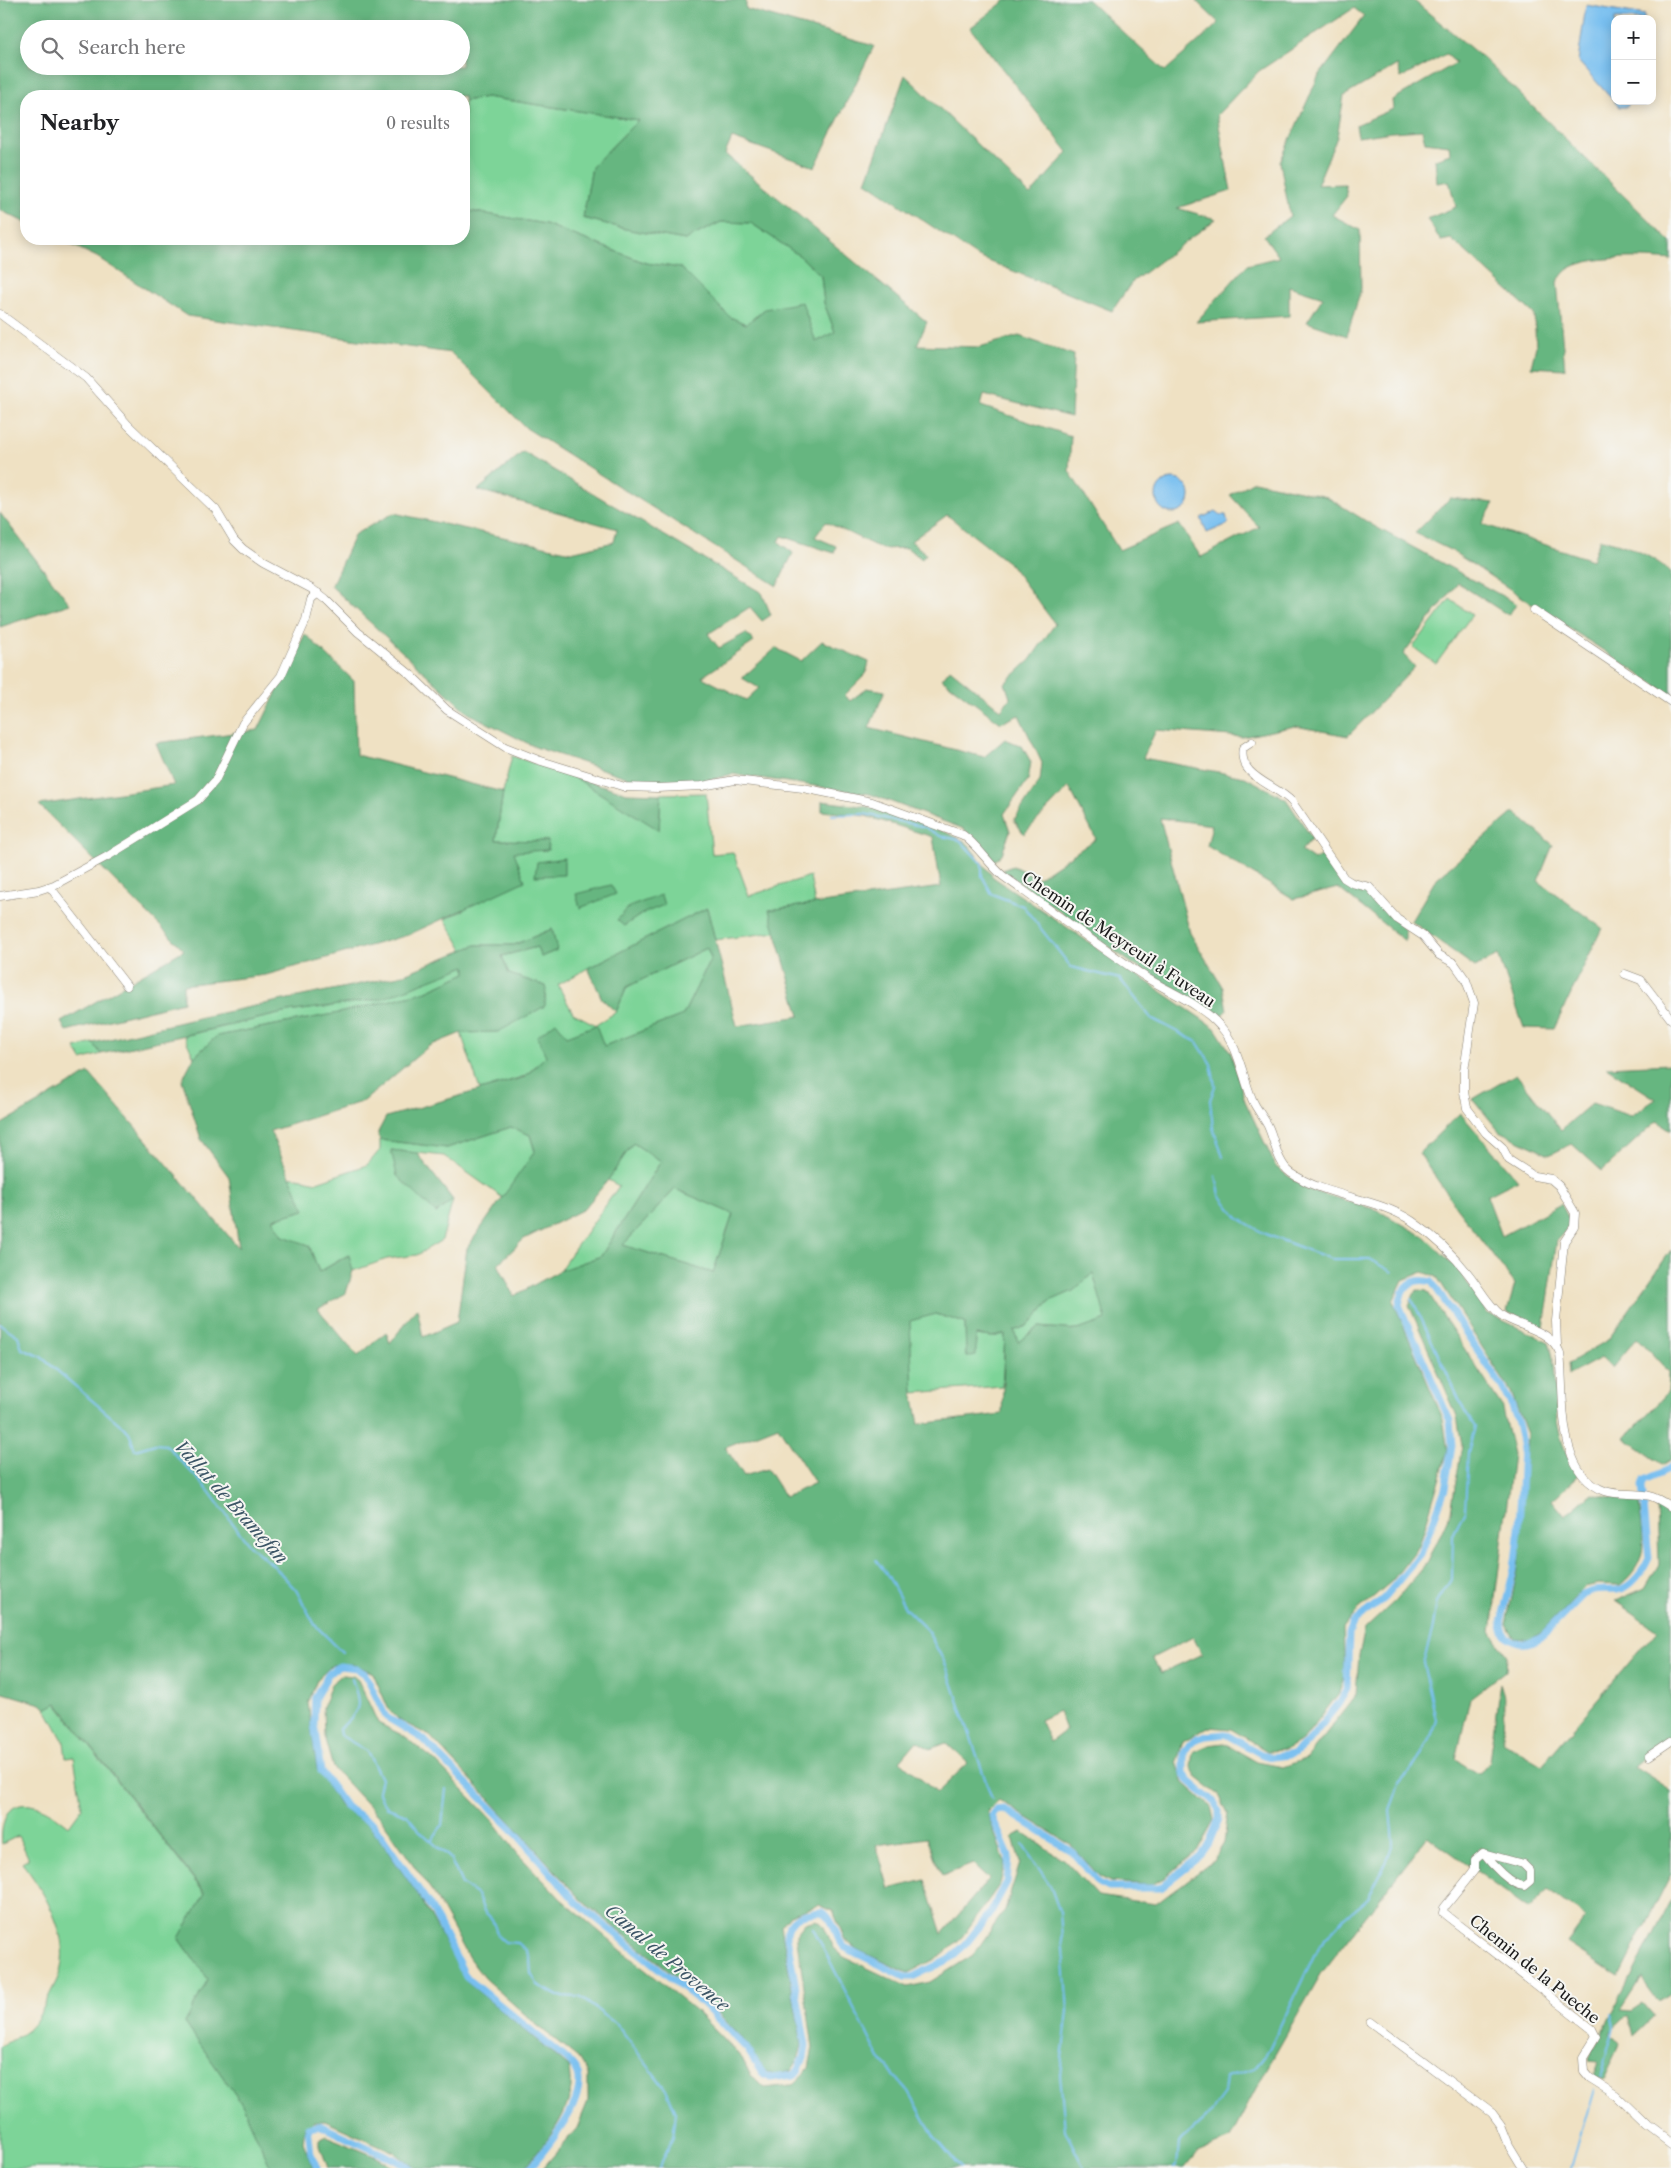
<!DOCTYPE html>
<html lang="en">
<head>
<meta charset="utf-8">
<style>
  :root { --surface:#fff; --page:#f6f6f6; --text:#202124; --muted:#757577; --line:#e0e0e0 }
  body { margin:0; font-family:"Libre Caslon Text",serif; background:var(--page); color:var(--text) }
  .controls { position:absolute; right:15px; top:15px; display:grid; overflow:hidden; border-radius:10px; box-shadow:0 2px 12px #0003 }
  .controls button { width:45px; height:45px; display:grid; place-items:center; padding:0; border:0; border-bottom:1px solid var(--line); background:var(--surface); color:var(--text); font:25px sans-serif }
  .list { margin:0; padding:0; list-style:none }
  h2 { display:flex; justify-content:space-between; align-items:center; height:65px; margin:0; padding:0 20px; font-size:21px }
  h2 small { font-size:16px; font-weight:400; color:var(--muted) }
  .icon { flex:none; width:28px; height:28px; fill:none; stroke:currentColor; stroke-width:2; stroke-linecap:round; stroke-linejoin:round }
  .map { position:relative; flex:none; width:1671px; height:2168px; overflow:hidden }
  .search { position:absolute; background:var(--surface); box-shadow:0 2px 12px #0003; left:20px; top:20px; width:450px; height:55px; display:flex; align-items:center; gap:12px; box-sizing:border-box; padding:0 18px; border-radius:28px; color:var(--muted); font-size:19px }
  .panel { position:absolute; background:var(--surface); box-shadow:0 2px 12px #0003; left:20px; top:90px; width:450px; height:155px; border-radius:20px }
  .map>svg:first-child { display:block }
</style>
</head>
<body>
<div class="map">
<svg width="1671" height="2168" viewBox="0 0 1671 2168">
  <rect width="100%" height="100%" fill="#f6f6f2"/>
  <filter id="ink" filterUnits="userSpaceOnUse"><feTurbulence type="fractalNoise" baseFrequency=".02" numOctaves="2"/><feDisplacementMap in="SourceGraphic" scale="10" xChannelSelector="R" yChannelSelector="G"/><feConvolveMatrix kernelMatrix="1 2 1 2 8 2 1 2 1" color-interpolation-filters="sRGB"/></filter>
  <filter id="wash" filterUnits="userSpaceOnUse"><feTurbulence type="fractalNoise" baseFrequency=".0096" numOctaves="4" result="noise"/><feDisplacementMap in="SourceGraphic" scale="20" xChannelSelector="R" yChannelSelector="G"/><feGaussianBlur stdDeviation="1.12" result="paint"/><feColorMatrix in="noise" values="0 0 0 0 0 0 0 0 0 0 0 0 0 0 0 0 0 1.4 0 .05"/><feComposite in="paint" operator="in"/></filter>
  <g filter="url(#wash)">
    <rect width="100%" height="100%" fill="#efe1c3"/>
    <g fill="#7dd498" stroke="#4c785a">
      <polygon points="486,97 638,120 592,167 583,218 630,230 685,240 721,222 751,223 800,256 821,276 824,303 835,332 816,342 765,309 746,324 730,317 681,268 646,263 545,224 464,210 464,101"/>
      <polygon points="1450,599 1472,615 1436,664 1413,647"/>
      <polygon points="512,756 572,776 659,829 661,794 706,793 712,854 733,852 749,896 810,876 815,904 769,910 776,932 715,940 707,908 588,968 558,985 573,1013 596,1025 616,1012 627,987 707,948 711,958 683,1015 604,1046 546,1056 525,1076 480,1090 461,1033 498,1032 546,986 509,974 502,956 537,947 541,957 557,950 552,929 514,945 476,945 463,950 445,919 464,910 514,852 547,841 496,840 503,792"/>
      <polygon points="466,965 466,973 424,992 339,1013 217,1036 194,1057 184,1036 288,1012 381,999"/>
      <polygon points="93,1043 101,1054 82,1060 75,1048"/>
      <polygon points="511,1127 530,1135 535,1152 503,1198 444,1156 391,1150 436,1213 453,1200 442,1240 417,1255 387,1259 353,1271 348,1255 319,1272 309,1245 283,1237 273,1219 304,1210 289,1176 317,1182 367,1165 380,1150 380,1140 447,1148"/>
      <polygon points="633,1143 661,1161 601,1256 559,1271 619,1186 608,1180"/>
      <polygon points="675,1189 733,1214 713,1273 623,1245"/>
      <polygon points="1093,1273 1107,1320 1078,1330 1039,1327 1018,1342 1014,1331 1029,1325 1050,1301 1073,1291"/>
      <polygon points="936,1314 965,1323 966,1357 976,1335 992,1337 1005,1334 1002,1386 913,1393 909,1320"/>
      <path d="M56 1703 205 1894 179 1938 208 1979 185 2023 242 2104 271 2168H0V2046C31 2031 34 2028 49 1996 53 1987 59 1978 61 1968 69 1933 43 1889 22 1863L29 1859 18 1836 2 1844C0 1819 9 1799 35 1806 48 1809 59 1818 69 1826L82 1808 74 1757 66 1758 64 1742 46 1709Z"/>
    </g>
    <g fill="#66b680" stroke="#41694e" fill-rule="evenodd">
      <path d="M0 0H746V9L874 46 815 167 732 138 725 154 927 322 917 345 979 347 1019 336 1074 355 1071 417 984 395 981 406 1071 436 1069 471 1119 550 1179 524 1201 557 1259 527 1230 495 1254 481 1327 497 1374 526 1517 604 1508 615 1458 583 1403 654 1415 667 1348 736 1295 726 1243 737 1156 730 1143 758 1245 777 1286 799 1312 838 1301 851 1314 860 1322 855 1345 884 1366 890 1405 930V941L1338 888 1294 899 1207 846 1212 825 1160 818 1190 933 1223 988 1227 1010 1220 1017 1191 998 1134 965 1002 870 1013 866 1038 878 1096 839 1069 787 1024 834 1014 820 1040 781 1042 763 1019 715 1001 723 942 679 950 669 1001 710 1010 698 1005 683 1030 660 1055 624 1010 564 947 515 911 541 926 554 922 559 907 548 882 549 826 522 815 537 836 546 834 553 782 536 779 542 793 553 777 586 526 428 451 353 187 316 97 257 59 239H464V210L545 224 646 263 681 268 730 317 746 324 765 309 802 302 816 342 835 332 824 303 821 276 800 256 751 223 721 222 685 240 630 230 583 218 592 167 638 120 486 97 464 101V96H26V223L0 210ZM29 29H461V66H29Z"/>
      <path d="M1006 0H1088L1165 71 1219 23 1197 2 1199 0H1413L1484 59 1671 242V260C1647 257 1586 255 1567 270 1563 273 1560 278 1557 282L1565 369 1531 367 1536 346 1534 314C1506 289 1480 263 1451 239L1441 241 1427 219 1456 207 1449 181 1437 183 1435 159 1450 154 1449 145 1425 142 1422 130 1392 132 1358 137 1356 125 1393 109 1392 100 1456 63 1446 54 1401 78 1397 65 1344 96 1337 137 1317 185 1345 184 1347 196 1332 215 1360 230 1361 289 1347 336 1307 322 1323 297 1289 286V316L1196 322 1247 265 1279 257 1264 236 1290 216 1280 162 1318 77 1364 16 1354 8 1259 71 1217 115 1231 191 1177 208 1216 219 1132 282 1112 311 976 256 866 182 905 75 1030 195 1068 152 970 28Z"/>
      <polygon points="523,452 762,593 771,615 762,621 750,607 708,634 719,648 746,633 754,642 702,677 746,700 759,688 742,678 776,648 801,661 822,641 869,662 866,674 845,695 850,701 867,688 885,691 869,728 984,757 1005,739 1022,746 1031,762 1028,780 1004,814 1010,831 1002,854 993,862 964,829 870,794 732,774 707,781 641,782 535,747 468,713 331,586 355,534 394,513 571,552 614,542 617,529 478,490"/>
      <path d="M1450 498 1494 503 1482 524 1592 560 1600 539C1626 544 1651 555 1671 572V695L1452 551 1415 533Z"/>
      <polygon points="0,513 70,604 0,627"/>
      <polygon points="305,634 354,681 356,755 503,792 496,840 548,841 548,850 514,852 525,881 408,935 266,975 183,985 183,1002 66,1031 61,1022 184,950 39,805 174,785 156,743 258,730"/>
      <polygon points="572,776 627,793 661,794 659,830"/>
      <path d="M822 801 884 809 948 833 966 842 993 877 1215 1028 1231 1053 1245 1101 1276 1167 1306 1189 1377 1210 1425 1237 1459 1270 1487 1313 1549 1342C1557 1364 1554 1385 1556 1407 1557 1434 1565 1453 1578 1476L1552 1500 1565 1516 1592 1493 1639 1503C1643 1538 1651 1560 1620 1585L1598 1584 1585 1587 1542 1632 1530 1640 1515 1638 1506 1624 1518 1569 1527 1434 1511 1392 1437 1277 1423 1272 1403 1280 1393 1301 1443 1419 1448 1451 1419 1546 1392 1581 1358 1610 1343 1629 1345 1674 1339 1693 1302 1741 1285 1750 1267 1751 1231 1729 1208 1727 1183 1741 1177 1762 1184 1783 1211 1807 1214 1820 1197 1851 1165 1878 1151 1885 1110 1882 1099 1876 1071 1845 999 1800 987 1812 1005 1862 1000 1884 962 1937 941 1956 908 1973 858 1950 845 1940 833 1911 819 1905 790 1915 781 1926 802 2045 798 2060 791 2071 774 2075 765 2071 748 2045 707 2001 581 1900 521 1833 430 1736 399 1720 388 1708 373 1673 354 1664 332 1665 317 1680 308 1703 317 1769 341 1807 370 1826 421 1899 467 1982 569 2067C580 2105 547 2140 525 2168H415L394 2152 325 2121H314L305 2127 303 2142 313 2168H271L242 2104 185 2023 208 1979 179 1938 205 1893 57 1703 46 1709 41 1704 0 1692V1125L89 1073 239 1248 229 1177 201 1139 182 1080 194 1057 217 1036 339 1013 424 992 466 973V966L381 999 288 1012 101 1054 93 1043 202 1017 399 976 476 945H514L552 929 557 950 541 957 537 947 502 956 509 974 546 986 545 1006 498 1032 461 1033 429 1046 364 1101 270 1131 305 1210 273 1219 283 1236 309 1245 319 1272 349 1255 353 1271 346 1293 318 1309 358 1356 386 1332 390 1343 417 1308 423 1337 457 1322 467 1248 535 1151 530 1135 511 1127 447 1148 380 1140 378 1132 386 1117 525 1077 546 1056 537 1036 556 1022 567 1036 596 1025 604 1046 683 1015 711 958 707 948 627 987 616 1012 602 999 588 968 707 908 737 1026 800 1016 769 910 941 887 933 837 866 816 822 811ZM633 1143 661 1161 601 1256 559 1271 514 1296 498 1264 524 1239 584 1209 608 1180ZM675 1189 733 1214 713 1273 623 1245ZM1093 1273 1106 1320 1078 1330 1039 1327 1018 1342 1014 1331 1029 1325 1050 1301 1073 1291ZM936 1314 965 1323 966 1357 976 1355V1335L992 1337 1005 1334 1002 1414 919 1424 913 1393 910 1321ZM778 1426 815 1483 785 1497 767 1469 744 1476 725 1447ZM1193 1637 1202 1654 1161 1673 1152 1658ZM1059 1711 1066 1730 1050 1742 1040 1720ZM917 1741 930 1749 946 1743 968 1763 937 1793 900 1761ZM927 1838 942 1876 973 1864 989 1879 942 1934 925 1880 889 1889 876 1845Z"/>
      <polygon points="1514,812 1553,845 1538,881 1602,928 1554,1029 1524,1028 1498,955 1475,967 1411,921 1436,879"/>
      <polygon points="564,858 564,875 535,876 537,862"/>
      <polygon points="611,885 616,894 580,908 576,894"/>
      <polygon points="661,895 664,905 642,914 624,926 617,920 629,907"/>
      <polygon points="1671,1064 1671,1130 1657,1121 1602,1171 1572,1144 1549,1155 1499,1131 1473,1099 1516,1074 1561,1130 1592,1103 1631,1116 1656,1099 1606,1067"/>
      <polygon points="1460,1113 1518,1180 1487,1196 1502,1236 1561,1204 1568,1217 1569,1227 1557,1240 1544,1328 1507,1312 1515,1284 1456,1207 1419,1153"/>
      <polygon points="391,1150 417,1153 453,1200 436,1213 397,1176"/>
      <polygon points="1671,1250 1671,1460 1663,1465 1625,1438 1668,1392 1669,1372 1637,1338 1612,1368 1601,1358 1569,1375 1568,1363 1608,1340"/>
      <polygon points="1416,1290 1427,1291 1501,1405 1513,1454 1491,1632 1507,1656 1506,1670 1470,1698 1456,1760 1479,1774 1489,1761 1500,1683 1504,1696 1503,1742 1542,1765 1657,1630 1615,1601 1645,1588 1659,1564 1657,1504 1671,1513 1671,1736 1634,1767 1671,1791 1671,1874 1619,1977 1567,1943 1585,1919 1548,1889 1529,1909 1428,1836 1321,1974 1265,2072 1230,2139 1198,2152 1185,2168 543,2168 577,2128 588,2101 588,2074 578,2058 538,2026 484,1978 469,1958 434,1894 381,1819 333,1768 324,1736 323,1707 331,1684 342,1675 353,1676 358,1680 378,1723 402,1735 432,1758 493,1821 517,1853 561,1899 628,1956 696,2011 742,2058 750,2074 765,2088 792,2085 809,2068 813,2047 797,1940 797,1933 805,1923 817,1920 823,1925 834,1948 844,1957 908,1987 930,1982 973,1955 1005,1910 1020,1863 1013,1837 1022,1832 1064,1860 1098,1896 1156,1904 1213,1861 1224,1843 1228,1813 1219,1795 1196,1777 1191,1766 1193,1752 1209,1745 1224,1743 1257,1762 1283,1767 1307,1758 1356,1695 1359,1655 1365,1629 1395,1601 1428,1562 1451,1511 1462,1446 1457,1416 1409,1305"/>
      <polygon points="1671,1899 1671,1992 1658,2000 1642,1978 1621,2010 1631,2011 1643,2003 1654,2016 1633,2036 1628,2015 1610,2032 1620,2043 1603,2080 1593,2076 1598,2061 1588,2060"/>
      <polygon points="326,2136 377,2157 394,2168 328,2168 320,2146 320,2139"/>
    </g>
    <g fill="#78bff0" stroke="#4a6e86">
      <polygon points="1586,5 1645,15 1644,19 1615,19 1615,101 1630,101 1627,107 1619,107 1578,61"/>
      <circle cx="1173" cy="496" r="17"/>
      <polygon points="1216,511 1221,515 1226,515 1228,524 1207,533 1201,518"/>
    </g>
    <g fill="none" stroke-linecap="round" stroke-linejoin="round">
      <g stroke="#78bff0" stroke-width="2">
        <polyline points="832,815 865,814 925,827 940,836 960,840 982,864 982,876 992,894 1023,906 1071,967 1120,979 1151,1018 1197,1042 1211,1064 1215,1086 1210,1100 1213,1128 1223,1157"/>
        <polyline points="1216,1176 1220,1195 1238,1218 1265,1234 1332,1259 1369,1259 1392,1272"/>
        <polyline points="0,1324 18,1336 22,1349 40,1356 129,1432 135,1450 155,1444 166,1445 208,1490 249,1545 273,1565 296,1590 315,1625 342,1652"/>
        <polyline points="876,1560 888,1576 905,1608 927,1630 946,1665 992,1799"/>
        <path d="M352 1679C361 1707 362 1709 339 1729L340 1735 367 1751 381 1779 378 1791 382 1800 388 1808 407 1815 419 1830 450 1858 462 1884 477 1895 484 1911 492 1919 498 1936 505 1942 518 1943 526 1950 530 1959 531 1974 538 1985 558 1996 580 1997 616 2024 667 2091 676 2113 673 2137 659 2168"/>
        <polyline points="432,1840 442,1825 446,1789"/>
        <polyline points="1022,1844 1050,1885 1060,1913 1068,2011 1060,2074 1065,2130 1084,2168"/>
        <polyline points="813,1928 880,2059 907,2089 934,2136 961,2168"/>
        <polyline points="1600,2077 1614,2027 1611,2014"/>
        <polyline points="1174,2168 1177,2165 1179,2143 1207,2117 1224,2094 1226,2077 1254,2068 1269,2050 1318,1947 1342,1920 1368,1898 1386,1863 1393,1843 1390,1810 1399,1783 1415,1765 1432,1734 1436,1719 1423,1663 1432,1632 1437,1602 1452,1578 1453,1535 1465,1511 1468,1452 1475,1427 1465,1412 1412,1299"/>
        <polyline points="1571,2168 1594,2089"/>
      </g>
      <g stroke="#78bff0" stroke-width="7">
        <polyline points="317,2168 311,2154 308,2127 319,2125 402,2163 409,2168"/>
        <path d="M530 2168C547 2147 586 2103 578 2074 575 2065 567 2059 560 2054L466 1977 431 1907 373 1824 346 1807 321 1771 314 1724 315 1698 328 1675 334 1669 340 1666 356 1668 365 1674 386 1717 423 1739 514 1831 577 1903 702 2003 747 2049 764 2075 771 2078 793 2075 798 2071 804 2058 806 2046 787 1936C787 1916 805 1913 822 1912 834 1918 835 1937 844 1947L905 1977H912L948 1960 965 1945 991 1912 1007 1882 1009 1856 992 1816 996 1810 1004 1809 1011 1813 1071 1851 1099 1883 1109 1888H1160L1200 1856 1209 1843 1219 1819V1810L1214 1802 1188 1780 1184 1772V1753L1189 1745 1194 1740 1206 1736 1225 1734 1261 1754 1272 1757 1289 1755 1295 1753 1308 1742 1339 1703 1347 1689 1349 1634 1354 1622 1384 1598 1421 1554 1445 1489 1452 1446 1450 1421 1399 1305C1402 1285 1413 1277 1432 1282L1502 1387 1512 1406 1519 1427 1523 1449 1519 1529 1514 1569 1501 1622C1505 1646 1526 1648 1543 1636L1583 1595C1595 1588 1604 1591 1617 1590 1631 1589 1644 1570 1649 1558L1642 1486 1644 1480 1671 1468"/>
      </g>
    </g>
  </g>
  <g filter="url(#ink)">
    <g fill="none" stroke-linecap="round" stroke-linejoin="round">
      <g stroke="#867e70" stroke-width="9">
        <g id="minor">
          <path d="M0 314 86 378 128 425 216 510 234 540 243 549 263 563 312 589 326 600 358 632 411 675 447 710 505 747 538 760 625 787 657 788 702 786 735 780 803 788 872 802 963 835C978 846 988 863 1003 876 1051 910 1098 946 1147 978 1171 993 1201 1004 1220 1026 1239 1046 1242 1075 1252 1099 1256 1109 1263 1116 1268 1126 1275 1141 1277 1163 1291 1173 1328 1198 1375 1197 1412 1221 1434 1236 1453 1254 1470 1276 1480 1289 1488 1305 1501 1315 1520 1328 1551 1329 1560 1353 1565 1394 1555 1473 1605 1491 1619 1496 1636 1492 1650 1496 1657 1498 1665 1503 1671 1507"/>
          <polyline points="1534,610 1671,702"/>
          <path d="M1252 742 1243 748C1237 777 1276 784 1292 802L1344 878 1352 883 1369 887 1397 919 1423 936 1439 955 1454 963 1466 980 1474 1003 1464 1071V1092L1467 1108 1486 1133 1502 1147 1509 1160 1534 1176 1551 1179 1559 1186 1575 1213 1574 1227 1564 1242 1556 1321 1557 1345"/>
          <polyline points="50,887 127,986"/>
          <polyline points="0,896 39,890 54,885 108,856 198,800 215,781 243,723 281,676 306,620 311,599 318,593"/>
          <polyline points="1625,974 1641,980 1671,1019"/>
          <polyline points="1649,1756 1671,1741"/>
          <path d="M1483 1853C1491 1864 1511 1886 1524 1886L1530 1881V1871L1523 1864 1483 1853 1475 1860V1869L1472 1873 1444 1908 1443 1913 1592 2029 1596 2037 1583 2058 1584 2072 1590 2079 1617 2096 1647 2125 1671 2143"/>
          <polyline points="1370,2022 1492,2113 1501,2125 1509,2145 1523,2168"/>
        </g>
      </g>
      <use href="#minor" stroke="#fff" stroke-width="8"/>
    </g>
  </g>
  <g text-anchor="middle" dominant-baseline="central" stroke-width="4" stroke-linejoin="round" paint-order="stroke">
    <g font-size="16" fill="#1c1c1c" stroke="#f6f6f2">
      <text transform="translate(1119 939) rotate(34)">Chemin de Meyreuil à Fuveau</text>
      <text transform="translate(1535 1969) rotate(39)">Chemin de la Pueche</text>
    </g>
    <g font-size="18" font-style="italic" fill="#3c5566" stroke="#f6f6f2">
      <text transform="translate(231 1502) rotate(48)">Vallat de Bramefan</text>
      <text transform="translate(667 1958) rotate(40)">Canal de Provence</text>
    </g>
  </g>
</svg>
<div class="controls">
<button>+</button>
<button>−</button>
</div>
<div class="search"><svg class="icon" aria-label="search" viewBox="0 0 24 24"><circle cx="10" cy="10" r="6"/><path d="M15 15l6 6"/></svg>Search here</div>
<section class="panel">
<h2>Nearby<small>0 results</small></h2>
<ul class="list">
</ul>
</section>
</div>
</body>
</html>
